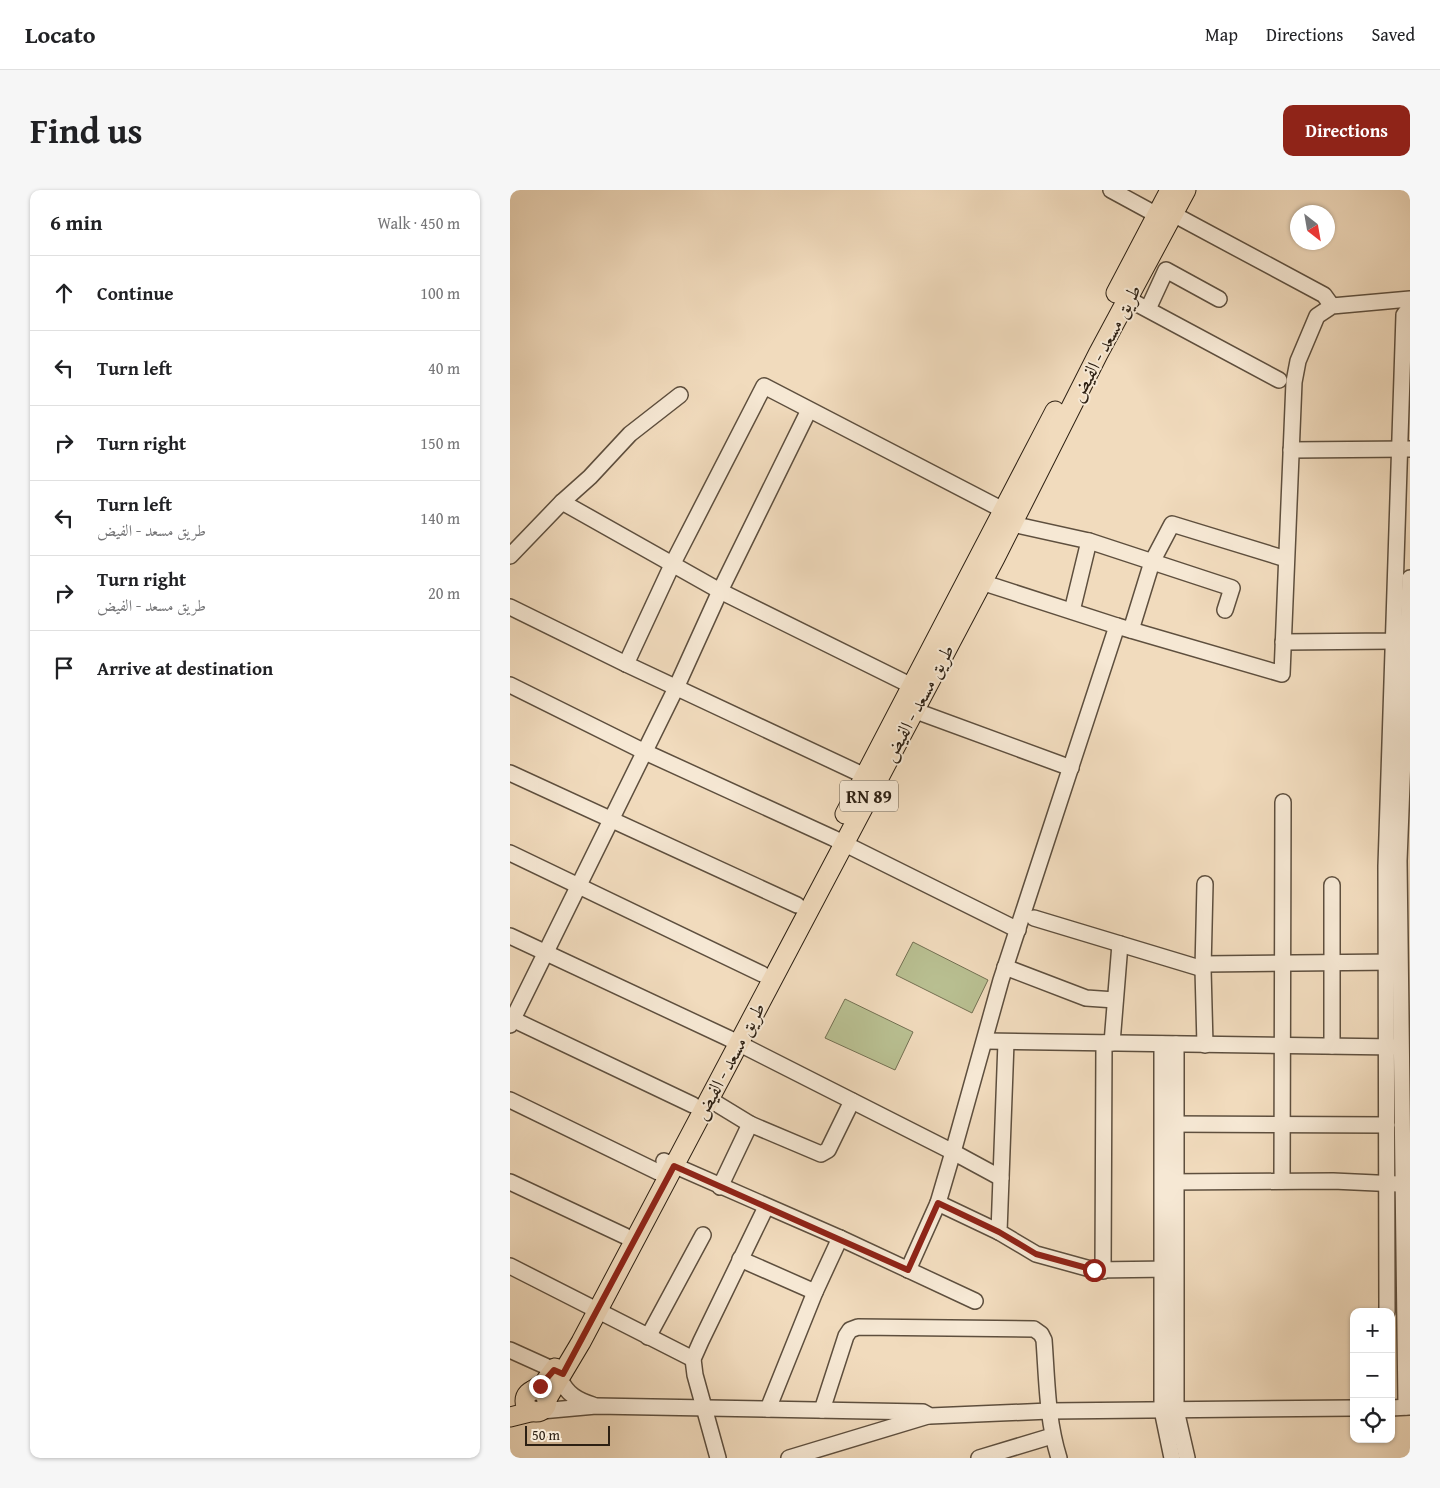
<!DOCTYPE html>
<html lang="en">
<head>
<meta charset="utf-8">
<style>
  :root { --surface:#fff; --page:#f6f6f6; --text:#202124; --muted:#757577; --line:#e0e0e0; --accent:#8f2418 }
  body { margin:0; font-family:"Gentium Book Plus",Amiri,serif; background:var(--page); color:var(--text) }
  .controls { position:absolute; right:15px; bottom:15px; display:grid; overflow:hidden; border-radius:10px; box-shadow:0 1px 4px #0004 }
  .controls button { width:45px; height:45px; display:grid; place-items:center; padding:0; border:0; border-bottom:1px solid var(--line); background:var(--surface); color:var(--text); font:25px sans-serif }
  .compass { position:absolute; left:780px; top:15px; width:45px; height:45px; border-radius:50%; background:var(--surface); box-shadow:0 1px 4px #0004; rotate:149deg }
  .scale { position:absolute; left:15px; bottom:12px; width:85px; box-sizing:border-box; padding-left:5px; border:2px solid #2d2013; border-top:0; font-size:14px; line-height:18px; white-space:nowrap; color:#2d2013; -webkit-text-stroke:4px #f6e8d4; paint-order:stroke }
  .stop { position:absolute; width:15px; height:15px; margin:-11px; border:4px solid #8f2418; border-radius:50%; background:#fff }
  .stop.end { background:#8f2418; border-color:#fff; box-shadow:0 1px 5px #0008 }
  .list { margin:0; padding:0; list-style:none }
  h2 { display:flex; justify-content:space-between; align-items:center; height:65px; margin:0; padding:0 20px; font-size:21px }
  h2 small { font-size:16px; font-weight:400; color:var(--muted) }
  .list li { display:grid; grid-template-columns:32px 1fr auto; gap:15px; align-items:center; box-sizing:border-box; height:75px; padding:0 20px; border-top:1px solid var(--line) }
  .list b { display:block; font-size:19px; white-space:nowrap }
  .list p { margin:0; font-size:16px; white-space:nowrap; color:var(--muted) }
  .list em { font-size:16px; font-style:normal; color:var(--muted) }
  .icon { flex:none; width:28px; height:28px; fill:none; stroke:currentColor; stroke-width:2; stroke-linecap:round; stroke-linejoin:round }
  .map { position:relative; flex:none; width:900px; height:1268px; overflow:hidden; border-radius:10px }
  header { display:flex; align-items:center; gap:30px; box-sizing:border-box; height:70px; padding:0 25px; background:var(--surface); border-bottom:1px solid var(--line) }
  header strong { font-size:24px }
  nav { display:flex; gap:28px; margin-inline-start:auto; font-size:18px }
  .intro { display:flex; align-items:center; justify-content:space-between; box-sizing:border-box; height:120px; padding:0 30px }
  h1 { margin:0; font-size:35px }
  .button { padding:12px 22px; border-radius:10px; background:var(--accent); color:#fff; font-size:18px; font-weight:700 }
  main { display:flex; gap:30px; padding:0 30px }
  aside { flex:1; background:var(--surface); border-radius:10px; box-shadow:0 1px 4px #0004 }
  .map>svg:first-child { display:block }
</style>
</head>
<body>
<header>
<strong>Locato</strong>
<nav><a>Map</a><a>Directions</a><a>Saved</a></nav>
</header>
<div class="intro"><h1>Find us</h1><a class="button">Directions</a></div>
<main>
<aside>
<h2>6 min<small>Walk · 450 m</small></h2>
<ul class="list">
<li><svg class="icon" aria-label="ahead" viewBox="0 0 24 24"><path d="M12 20V5M6 11l6-6 6 6"/></svg><div><b>Continue</b></div><em>100 m</em></li>
<li><svg class="icon" aria-label="left" viewBox="0 0 24 24"><path d="M17 20v-9H6M10 6l-5 5 5 5"/></svg><div><b>Turn left</b></div><em>40 m</em></li>
<li><svg class="icon" aria-label="right" viewBox="0 0 24 24"><path d="M7 20v-9h11M14 6l5 5-5 5"/></svg><div><b>Turn right</b></div><em>150 m</em></li>
<li><svg class="icon" aria-label="left" viewBox="0 0 24 24"><path d="M17 20v-9H6M10 6l-5 5 5 5"/></svg><div><b>Turn left</b><p>طريق مسعد - الفيض</p></div><em>140 m</em></li>
<li><svg class="icon" aria-label="right" viewBox="0 0 24 24"><path d="M7 20v-9h11M14 6l5 5-5 5"/></svg><div><b>Turn right</b><p>طريق مسعد - الفيض</p></div><em>20 m</em></li>
<li><svg class="icon" aria-label="arrive" viewBox="0 0 24 24"><path d="M6 21V4h12l-3 4 3 4H6"/></svg><div><b>Arrive at destination</b></div></li>
</ul>
</aside>
<div class="map">
<svg width="900" height="1268" viewBox="0 0 900 1268">
  <rect width="100%" height="100%" fill="#f1dbbd"/>
  <filter id="stains"><feTurbulence type="fractalNoise" baseFrequency=".004" numOctaves="4"/><feColorMatrix values="0 0 0 0 .2 0 0 0 0 .09 0 0 0 0 .02 0 0 0 .5 -.17"/></filter>
  <radialGradient id="worn" r=".72"><stop offset=".6" stop-color="#630" stop-opacity="0"/><stop offset="1" stop-color="#630" stop-opacity=".3"/></radialGradient>
  <g fill="#b9c092" stroke="#737052">
    <polygon points="403,752 478,790 462,823 386,785"/>
    <polygon points="335,809 403,842 385,880 315,848"/>
  </g>
  <g fill="none" stroke-linecap="round" stroke-linejoin="round">
    <g stroke="#5e4f3e" stroke-width="18">
      <g id="minor">
        <polyline points="601,0 647,25"/>
        <polyline points="663,24 814,105 822,116"/>
        <polyline points="618,109 769,190"/>
        <polyline points="638,119 656,80 709,109"/>
        <polyline points="781,260 899,259"/>
        <polyline points="52,312 210,401 402,496"/>
        <polyline points="502,334 579,351 722,398 715,420"/>
        <polyline points="0,366 52,312 80,287 120,244 170,205"/>
        <polyline points="462,389 607,436 772,484 784,192 788,171 807,126 822,116 900,109"/>
        <polyline points="0,417 116,474 355,586"/>
        <polyline points="562,421 579,351"/>
        <polyline points="621,440 642,372 662,334 776,369"/>
        <polyline points="773,452 884,451 893,448"/>
        <polyline points="116,474 162,375 254,196 493,320"/>
        <polyline points="0,495 135,562 323,648 508,740"/>
        <polyline points="395,517 561,578"/>
        <polyline points="0,583 287,715"/>
        <polyline points="0,663 252,784"/>
        <polyline points="695,694 693,779 695,855"/>
        <polyline points="524,728 693,779"/>
        <polyline points="0,746 218,848 443,962 491,790 607,436"/>
        <polyline points="694,774 885,772"/>
        <polyline points="495,777 576,808 605,810"/>
        <polyline points="0,828 183,915"/>
        <polyline points="0,835 166,498 210,401 299,220"/>
        <polyline points="475,851 886,857"/>
        <polyline points="496,852 489,1042 526,1064 584,1080 661,1079"/>
        <polyline points="602,853 610,754"/>
        <polyline points="652,854 652,1220 662,1268"/>
        <polyline points="666,854 666,1220 677,1268"/>
        <polyline points="822,856 822,695"/>
        <polyline points="199,909 240,934"/>
        <polyline points="0,910 148,982"/>
        <polyline points="656,934 877,935"/>
        <polyline points="154,971 330,1048 465,1111"/>
        <polyline points="772,991 773,612"/>
        <polyline points="0,992 115,1046"/>
        <polyline points="656,992 823,991 888,994"/>
        <polyline points="210,997 240,934 311,964 318,960 342,911"/>
        <polyline points="489,1042 428,1013 443,962 491,988"/>
        <polyline points="230,1069 305,1102"/>
        <polyline points="0,1076 183,1169"/>
        <polyline points="398,1080 428,1013"/>
        <polyline points="593,1081 594,853"/>
        <polyline points="877,1122 876,676 894,125 900,117"/>
        <polyline points="138,1147 193,1045"/>
        <polyline points="0,1160 53,1184"/>
        <path d="M50 1189C57 1204 67 1210 83 1215"/>
        <polyline points="896,1217 889,671 900,388"/>
        <polyline points="881,1218 900,1217"/>
        <polyline points="258,1219 305,1102 330,1048"/>
        <path d="M312 1220 336 1146 340 1140 348 1137 524 1139 531 1144 534 1150C537 1190 537 1230 549 1268"/>
        <polyline points="31,1221 86,1216 413,1222 420,1226 539,1221 844,1218"/>
        <polyline points="208,1268 185,1185 183,1169 191,1151 256,1017"/>
        <polyline points="279,1268 418,1226"/>
        <polyline points="469,1268 542,1246"/>
      </g>
    </g>
    <g stroke="#2d2013" stroke-width="21">
      <g id="major">
        <polyline points="606,103 660,0"/>
        <polyline points="335,624 545,221"/>
        <polyline points="23,1200 34,1193 45,1178"/>
        <circle cx="26" cy="1211" r="11"/>
        <polyline points="37,1209 71,1152 485,368 588,164 676,0"/>
        <polyline points="0,1227 24,1221"/>
      </g>
    </g>
    <use href="#minor" stroke="#f6e8d4" stroke-width="15"/>
    <use href="#major" stroke="#f1dbbd" stroke-width="19"/>
  </g>
  <g fill="none" stroke-linecap="round" stroke-linejoin="round">
    <polyline stroke="#8f2418" stroke-width="6" points="30,1196 44,1180 53,1184 164,976 398,1080 428,1013 489,1042 526,1064 584,1080"/>
  </g>
  <g text-anchor="middle" dominant-baseline="central" stroke-width="4" stroke-linejoin="round" paint-order="stroke">
    <rect fill="#f6e8d4" stroke="#695c4d" stroke-width="1" x="330" y="590.5" width="58" height="31" rx="4"/>
    <g font-size="18" font-weight="bold" fill="#2d2013">
      <text x="359" y="606">RN 89</text>
    </g>
    <g font-size="19" fill="#2d2013" stroke="#f6e8d4">
      <text transform="translate(595 153) rotate(-62)">طريق مسعد - الفيض</text>
      <text transform="translate(408 513) rotate(-62)">طريق مسعد - الفيض</text>
      <text transform="translate(219 871) rotate(-62)">طريق مسعد - الفيض</text>
    </g>
  </g>
  <rect width="100%" height="100%" filter="url(#stains)"/>
  <rect width="100%" height="100%" fill="url(#worn)"/>
</svg>
<div class="controls">
<button>+</button>
<button>−</button>
<button><svg class="icon" aria-label="locate" viewBox="0 0 24 24"><circle cx="12" cy="12" r="6"/><path d="M12 2v4M12 18v4M2 12h4M18 12h4"/></svg></button>
</div>
<svg class="compass" viewBox="-18 -18 36 36"><path d="M0-13l5 13h-10z" fill="#e53935"/><path d="M0 13l5-13h-10z" fill="#757577"/></svg>
<div class="scale">50 m</div>
<div class="stop" style="left:584px;top:1080px"></div>
<div class="stop end" style="left:30px;top:1196px"></div>
</div>
</main>
</body>
</html>
